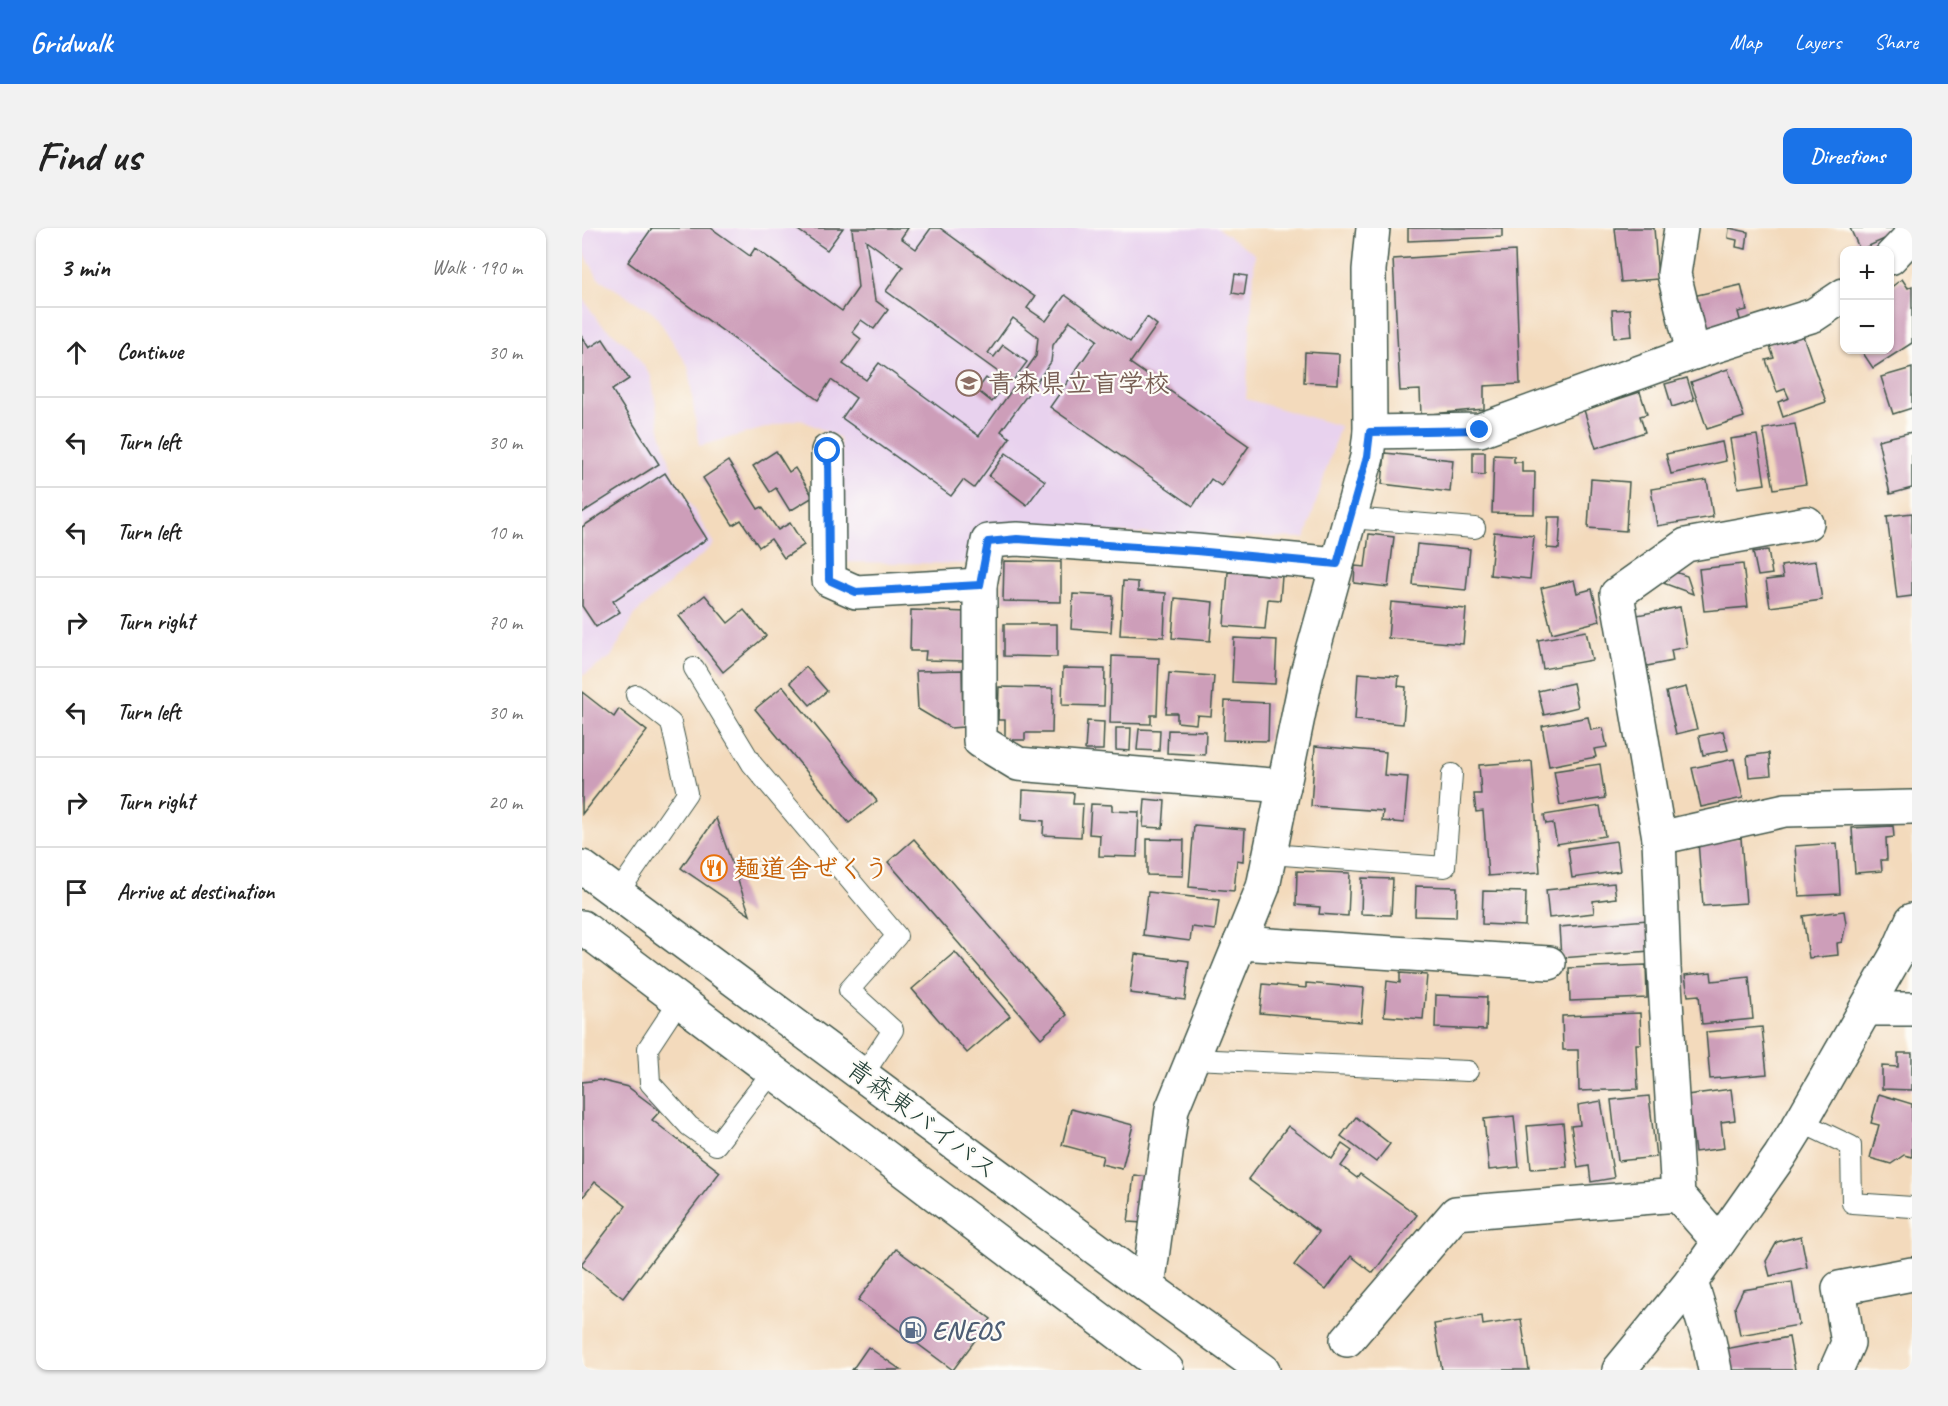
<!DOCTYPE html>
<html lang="en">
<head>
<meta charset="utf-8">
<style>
  :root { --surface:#fff; --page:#f2f2f2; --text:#222; --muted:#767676; --line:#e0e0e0; --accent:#1a73e8 }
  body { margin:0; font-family:Caveat,"Klee One",sans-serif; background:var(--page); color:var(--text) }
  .controls { position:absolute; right:18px; top:18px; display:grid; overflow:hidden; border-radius:12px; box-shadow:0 2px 4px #0004 }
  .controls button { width:54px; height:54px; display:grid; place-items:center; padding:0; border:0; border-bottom:2px solid var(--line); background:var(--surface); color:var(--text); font:30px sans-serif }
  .stop { position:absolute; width:18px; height:18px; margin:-14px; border:4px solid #1a73e8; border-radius:50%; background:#fff }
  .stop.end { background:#1a73e8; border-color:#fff; box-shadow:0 2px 6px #0008 }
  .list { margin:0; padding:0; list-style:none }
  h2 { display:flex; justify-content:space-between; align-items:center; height:78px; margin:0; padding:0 24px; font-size:26px }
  h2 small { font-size:20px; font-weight:400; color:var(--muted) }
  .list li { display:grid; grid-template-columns:39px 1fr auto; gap:18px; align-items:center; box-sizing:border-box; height:90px; padding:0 24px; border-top:2px solid var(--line) }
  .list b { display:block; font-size:22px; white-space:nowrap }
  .list em { font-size:20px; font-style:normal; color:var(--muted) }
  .icon { flex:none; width:33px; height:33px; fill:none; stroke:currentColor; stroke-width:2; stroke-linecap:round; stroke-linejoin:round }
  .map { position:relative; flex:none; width:1330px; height:1142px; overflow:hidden; border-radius:12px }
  header { display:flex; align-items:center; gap:36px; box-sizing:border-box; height:84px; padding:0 30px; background:var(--accent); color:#fff }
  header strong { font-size:28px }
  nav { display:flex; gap:33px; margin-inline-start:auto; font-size:21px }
  .intro { display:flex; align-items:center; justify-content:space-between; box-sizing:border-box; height:144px; padding:0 36px }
  h1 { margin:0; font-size:42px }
  .button { padding:15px 27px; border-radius:12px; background:var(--accent); color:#fff; font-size:21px; font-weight:700 }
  main { display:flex; gap:36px; padding:0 36px }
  aside { flex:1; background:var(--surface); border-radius:12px; box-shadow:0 2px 4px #0004 }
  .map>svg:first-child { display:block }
</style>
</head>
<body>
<header>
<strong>Gridwalk</strong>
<nav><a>Map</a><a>Layers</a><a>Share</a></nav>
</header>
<div class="intro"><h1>Find us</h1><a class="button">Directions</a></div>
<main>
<aside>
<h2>3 min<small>Walk · 190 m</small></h2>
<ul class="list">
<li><svg class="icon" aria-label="ahead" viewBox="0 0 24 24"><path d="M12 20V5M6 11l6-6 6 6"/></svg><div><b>Continue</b></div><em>30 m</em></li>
<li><svg class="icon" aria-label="left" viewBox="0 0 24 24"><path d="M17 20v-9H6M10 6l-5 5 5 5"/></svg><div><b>Turn left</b></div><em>30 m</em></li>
<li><svg class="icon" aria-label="left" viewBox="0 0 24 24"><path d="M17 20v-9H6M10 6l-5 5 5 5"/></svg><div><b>Turn left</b></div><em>10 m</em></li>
<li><svg class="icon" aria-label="right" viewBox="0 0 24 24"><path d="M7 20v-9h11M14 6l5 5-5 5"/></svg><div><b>Turn right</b></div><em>70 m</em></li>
<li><svg class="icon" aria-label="left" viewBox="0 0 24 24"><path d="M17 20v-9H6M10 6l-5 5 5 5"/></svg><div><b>Turn left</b></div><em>30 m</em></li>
<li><svg class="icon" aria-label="right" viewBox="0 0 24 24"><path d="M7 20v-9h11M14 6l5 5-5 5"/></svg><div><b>Turn right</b></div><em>20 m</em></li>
<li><svg class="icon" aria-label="arrive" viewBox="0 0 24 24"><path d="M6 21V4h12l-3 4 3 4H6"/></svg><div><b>Arrive at destination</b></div></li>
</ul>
</aside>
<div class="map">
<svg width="1330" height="1142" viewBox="0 0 1330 1142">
  <rect width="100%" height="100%" fill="#fdfcf7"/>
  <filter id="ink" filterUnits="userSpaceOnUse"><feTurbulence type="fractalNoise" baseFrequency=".0167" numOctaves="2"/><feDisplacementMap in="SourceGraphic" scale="12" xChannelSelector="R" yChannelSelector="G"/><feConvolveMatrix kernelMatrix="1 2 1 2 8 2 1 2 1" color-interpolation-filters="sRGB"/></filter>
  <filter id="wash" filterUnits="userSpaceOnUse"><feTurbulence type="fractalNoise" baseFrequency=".008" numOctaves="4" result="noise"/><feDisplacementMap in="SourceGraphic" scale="24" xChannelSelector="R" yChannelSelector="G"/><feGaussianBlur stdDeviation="1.35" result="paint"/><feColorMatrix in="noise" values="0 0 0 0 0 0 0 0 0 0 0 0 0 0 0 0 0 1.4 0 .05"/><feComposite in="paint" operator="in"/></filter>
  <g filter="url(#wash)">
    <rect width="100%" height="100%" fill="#f3dabc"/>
    <g fill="#e8d2ee">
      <polygon points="0,0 635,0 673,26 664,171 758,198 723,310 393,301 384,336 266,334 258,210 217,191 117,218 106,138 73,86 16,50 0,21"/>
      <polygon points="0,69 18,95 49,120 69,148 78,201 92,248 132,316 54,385 29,429 0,448"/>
    </g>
    <g id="blocks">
      <g fill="#cd9eb9" fill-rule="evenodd">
        <path d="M70 0H129L168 28 173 20 260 83 276 60 270 0H326L319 10 334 21 349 0H358L453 69 445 80 464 93 483 67 548 114 565 89 575 97 548 135 667 218 639 258 629 251 611 278 468 179 515 112 488 93 471 117 469 134 419 203 428 210 392 260 381 252 369 268 260 190 274 170 249 152 236 172 46 34ZM284 12 321 39 304 63 430 154 445 134 421 117 412 129 406 125 431 90 456 109 454 128 397 208 297 135 284 152 261 136 279 111 270 104 279 92 292 101 306 82 293 72Z"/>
        <polygon points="213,0 261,0 245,22"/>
        <polygon points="826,0 920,0 920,9 826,13"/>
        <polygon points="1033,0 1072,0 1076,51 1039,54"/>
        <polygon points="1147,0 1166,4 1164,21 1154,19 1155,12 1146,10"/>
        <polygon points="1268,0 1313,0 1316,5 1278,22"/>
        <polygon points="933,23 938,156 902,158 902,181 839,187 838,162 818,163 811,31"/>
        <polygon points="653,46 665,48 662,67 650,65"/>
        <polygon points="1320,51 1326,60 1330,58 1330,115 1291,140 1279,122 1308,122 1308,60"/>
        <polygon points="1159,57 1165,82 1156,84 1159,95 1120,104 1111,68"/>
        <polygon points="1048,81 1050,108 1032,110 1030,82"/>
        <polygon points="1219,102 1244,174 1201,189 1196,174 1207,170 1203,161 1195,164 1184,132 1192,130 1186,113"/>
        <polygon points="0,109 7,120 21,111 47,151 30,162 77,236 0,285"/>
        <polygon points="723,124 757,126 756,156 722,154"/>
        <polygon points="1330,140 1330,180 1311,186 1299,149"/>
        <polygon points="1146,141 1162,189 1125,201 1109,154"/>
        <polygon points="404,150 419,162 410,174 395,162"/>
        <polygon points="1105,150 1112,172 1090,179 1083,156"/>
        <polygon points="1058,164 1065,186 1058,188 1063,204 1014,220 1002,182"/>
        <polygon points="1213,196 1224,256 1192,261 1181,201"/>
        <polygon points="1330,204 1330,260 1308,266 1296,212"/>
        <polygon points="1175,207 1183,256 1156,260 1148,211"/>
        <polygon points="1140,214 1144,233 1089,246 1084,226"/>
        <polygon points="194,223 207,244 213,240 231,269 208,283 194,260 188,264 171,238"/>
        <polygon points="891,224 903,224 903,247 891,246"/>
        <polygon points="424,225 463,253 445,277 407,248"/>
        <polygon points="803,225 871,232 868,264 800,256"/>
        <polygon points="912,227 932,228 932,234 940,234 940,244 953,244 952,286 910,285"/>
        <polygon points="146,233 176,281 180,279 196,302 208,295 222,317 202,330 189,311 177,319 159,292 151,297 121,250"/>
        <polygon points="83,245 125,311 31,373 38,384 14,399 0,378 0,299"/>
        <polygon points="1009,251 1047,254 1044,303 1006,300"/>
        <polygon points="1125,252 1131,289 1075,298 1069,261"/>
        <polygon points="1330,285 1330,368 1315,370 1305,288"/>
        <polygon points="966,289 979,289 977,321 965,320"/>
        <polygon points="912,304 952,308 948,351 908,347"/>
        <polygon points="787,306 812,309 806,359 772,355 773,338 783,339"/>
        <polygon points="835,316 888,321 884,362 831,357"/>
        <polygon points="1186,322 1190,346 1176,348 1171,324"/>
        <polygon points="422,333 479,334 479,374 421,373"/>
        <polygon points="1234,333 1240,372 1188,379 1184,352 1201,350 1199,338"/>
        <polygon points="1161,336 1166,379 1122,383 1117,341"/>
        <polygon points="646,344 700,348 698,372 686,371 683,401 642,398"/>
        <polygon points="1093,344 1105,348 1111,366 1081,355"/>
        <polygon points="992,352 995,365 1010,361 1018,393 970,405 959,360"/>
        <polygon points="541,353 556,354 556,363 584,365 582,409 538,407"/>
        <polygon points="491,366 531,368 529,404 489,401"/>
        <polygon points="123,367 146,395 162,382 184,408 141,444 97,388"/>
        <polygon points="593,370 631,374 628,413 590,410"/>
        <polygon points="809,374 884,381 881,416 806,410"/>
        <polygon points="1098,379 1105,419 1089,422 1091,433 1065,438 1055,387"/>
        <polygon points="329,382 385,384 384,433 343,432 344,423 328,423"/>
        <polygon points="422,396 475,396 475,429 422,428"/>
        <polygon points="1004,403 1010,432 961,441 956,412"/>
        <polygon points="652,410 695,412 693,456 650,454"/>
        <polygon points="530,428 577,430 575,487 569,487 569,496 528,495"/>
        <polygon points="224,439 245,463 228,477 208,454"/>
        <polygon points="481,440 523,441 522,478 480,477"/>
        <polygon points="380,442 381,499 368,500 336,481 334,443"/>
        <polygon points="587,445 632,448 629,488 615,487 614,496 595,494 595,485 584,485"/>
        <polygon points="776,445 817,448 816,458 824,459 821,496 773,492"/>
        <polygon points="991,455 996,479 962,487 956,463"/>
        <polygon points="201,458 295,573 267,595 173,481"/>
        <polygon points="417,459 471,460 470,505 443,505 443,512 423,512 423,492 416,492"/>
        <polygon points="1104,459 1115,501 1094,506 1084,464"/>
        <polygon points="0,464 32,489 37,481 65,503 0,586"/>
        <polygon points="643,473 687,475 686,513 641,512"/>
        <polygon points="1006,489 1009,502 1021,500 1025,519 1012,521 1014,529 967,538 960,498"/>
        <polygon points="505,493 522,494 521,522 503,522"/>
        <polygon points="534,500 549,500 548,523 534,522"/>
        <polygon points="557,501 578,502 577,523 555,522"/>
        <polygon points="586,502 624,503 623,527 585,525"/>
        <polygon points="1141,503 1146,522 1121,527 1117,508"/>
        <polygon points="733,518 804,524 802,547 826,549 822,595 800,593 801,583 729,578"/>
        <polygon points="1187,525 1189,547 1167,549 1165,528"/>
        <polygon points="1152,531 1161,570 1119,579 1110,540"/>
        <polygon points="950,533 958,644 906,648 901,583 894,584 892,566 899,566 897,537"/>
        <polygon points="1018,536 1023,570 978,577 972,543"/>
        <polygon points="441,562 492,565 491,576 501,576 499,609 461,607 462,593 440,591"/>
        <polygon points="563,571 583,573 581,600 561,599"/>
        <polygon points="509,576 530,577 530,583 557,584 555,629 517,628 518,607 507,606"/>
        <polygon points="1018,578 1023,608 975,616 971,595 964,596 962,587"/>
        <polygon points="134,590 168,687 99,640"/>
        <polygon points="612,597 663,601 661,633 655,632 652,663 607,659"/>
        <polygon points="1311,598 1312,609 1304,610 1305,632 1299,632 1300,643 1273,645 1270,600"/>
        <polygon points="1159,610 1164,675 1121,678 1116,613"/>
        <polygon points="332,611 485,787 459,810 306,634"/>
        <polygon points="565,611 602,612 601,648 565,647"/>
        <polygon points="1034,613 1038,643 990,650 986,620"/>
        <polygon points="1255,615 1258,666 1217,668 1213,618"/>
        <polygon points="715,643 768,645 766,688 737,686 738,679 714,677"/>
        <polygon points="780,650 811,651 809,687 779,686"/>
        <polygon points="1032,655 1034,670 1011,673 1012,685 967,690 964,662"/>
        <polygon points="834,658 875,659 874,689 833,688"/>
        <polygon points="901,663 944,664 943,698 900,696"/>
        <polygon points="566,664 637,672 633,702 610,699 608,713 561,707"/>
        <polygon points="1262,683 1264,696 1260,714 1255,715 1256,727 1227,730 1221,688"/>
        <polygon points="1066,692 1068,723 979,730 977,699"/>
        <polygon points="373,724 428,788 385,825 330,761"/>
        <polygon points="553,726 607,733 603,772 548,765"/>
        <polygon points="1064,737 1065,770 988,773 987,740"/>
        <polygon points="1129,744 1130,753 1167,749 1171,791 1120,796 1117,767 1106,768 1103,747"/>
        <polygon points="818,745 845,747 841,791 802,788 805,753 818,755"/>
        <polygon points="724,755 782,760 779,794 678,785 681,756 724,760"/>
        <polygon points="854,767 905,769 904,802 853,800"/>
        <polygon points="1058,785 1059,816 1054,816 1056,861 997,863 996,822 981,822 980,788"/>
        <polygon points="1180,799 1185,846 1128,851 1124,804"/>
        <polygon points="1316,825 1330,825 1330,862 1300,861 1300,838 1316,839"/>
        <polygon points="17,852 46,859 78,883 70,892 138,944 41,1070 0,1038 0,1035 44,978 13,954 0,970 0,854"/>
        <polygon points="1149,861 1153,892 1139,894 1142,920 1113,924 1105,867"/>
        <polygon points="1297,866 1330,876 1330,929 1322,927 1309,936 1288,930 1297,897 1289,895"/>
        <polygon points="1067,868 1074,929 1036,933 1029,872"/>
        <polygon points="1019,873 1032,950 1009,954 1007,938 996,940 989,898 998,897 996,877"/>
        <polygon points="489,881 551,897 540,941 519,936 521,928 480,917"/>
        <polygon points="932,888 937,939 907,942 902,891"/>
        <polygon points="774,889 808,916 794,934 759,908"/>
        <polygon points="981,895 985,939 949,941 945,898"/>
        <polygon points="706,898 750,931 760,916 770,923 759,938 775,950 778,946 835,987 791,1045 769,1028 744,1062 712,1037 737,1004 666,951"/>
        <polygon points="552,947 566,949 561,995 546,994"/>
        <polygon points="1219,1008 1225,1039 1188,1048 1184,1033 1195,1014"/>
        <polygon points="314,1021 409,1091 371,1142 276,1072"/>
        <polygon points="1210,1054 1217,1097 1158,1107 1153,1079 1161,1062"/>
        <polygon points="900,1088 901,1097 939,1091 947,1142 860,1142 852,1096"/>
        <polygon points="1207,1109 1213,1142 1148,1142 1143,1121"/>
        <polygon points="286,1119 319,1142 270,1142"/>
      </g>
    </g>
  </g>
  <g filter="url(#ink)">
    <use href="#blocks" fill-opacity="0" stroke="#3f5548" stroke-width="1.5"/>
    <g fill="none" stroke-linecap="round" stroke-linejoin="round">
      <g stroke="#3f5548" stroke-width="22">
        <g id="service">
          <polyline points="768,290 893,300"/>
          <polyline points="112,440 170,536 315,708 267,762 311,802 281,847"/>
          <polyline points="688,626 863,639 870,546"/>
          <polyline points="36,665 105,565 89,495 54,467"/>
          <polyline points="97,773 66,820 68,855 107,898 134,917 191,843"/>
          <polyline points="610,831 886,843"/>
          <polyline points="1219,894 1269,918 1270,975 1330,979"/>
        </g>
      </g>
      <g stroke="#3f5548" stroke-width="36">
        <g id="minor">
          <polyline points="1099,0 1092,46 1111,125"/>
          <polyline points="1308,30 1330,7"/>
          <polyline points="788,204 898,202 1111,125 1232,87 1262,67"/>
          <polyline points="246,223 247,352 274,364 398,357"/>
          <polyline points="702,558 436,536 398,513 398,357 406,313 435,311 614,323 755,336"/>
          <polyline points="1077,610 1203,582 1330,579"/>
          <polyline points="658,715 967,735"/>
          <polyline points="1285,781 1330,781"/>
          <polyline points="1137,1014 1096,967 1082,740 1077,610 1035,366 1104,317 1225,295"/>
          <polyline points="1109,1054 1127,1112 1133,1142"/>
          <polyline points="566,1059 590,881 681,659 725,445 785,229 788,204 787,42 791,0"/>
          <polyline points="765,1112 874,985 1096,967"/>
          <polyline points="1254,1142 1266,1115 1257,1060 1330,1046"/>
        </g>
      </g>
      <g stroke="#3f5548" stroke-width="36">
        <polyline id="tertiary" points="1037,1142 1109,1054 1198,928 1219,894 1315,726 1330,692"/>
      </g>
      <g stroke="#3f5548" stroke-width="36">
        <g id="trunk">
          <polyline points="0,639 566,1059 681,1142"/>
          <polyline points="0,699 585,1142"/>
        </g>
      </g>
      <use href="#service" stroke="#fff" stroke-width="20"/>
      <use href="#minor" stroke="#fff" stroke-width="33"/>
      <use href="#tertiary" stroke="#fff" stroke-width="33"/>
      <use href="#trunk" stroke="#fff" stroke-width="33"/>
    </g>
  </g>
  <g fill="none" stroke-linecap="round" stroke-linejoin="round" filter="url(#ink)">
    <polyline stroke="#1a73e8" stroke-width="8" points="246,223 247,352 274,364 398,357 406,314 435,311 614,323 755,336 785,229 788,204 898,202"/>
  </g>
  <defs>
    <g id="school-ring" transform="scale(1.35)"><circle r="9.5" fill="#fdfcf7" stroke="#8d6e63" stroke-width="1.5"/><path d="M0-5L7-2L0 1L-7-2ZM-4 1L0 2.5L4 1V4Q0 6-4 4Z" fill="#8d6e63"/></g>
    <g id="restaurant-ring" transform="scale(1.35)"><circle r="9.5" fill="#fdfcf7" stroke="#e8710a" stroke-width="1.5"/><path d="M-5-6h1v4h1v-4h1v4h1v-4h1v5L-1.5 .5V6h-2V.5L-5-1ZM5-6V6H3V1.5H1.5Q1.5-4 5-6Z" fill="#e8710a"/></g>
    <g id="fuel-ring" transform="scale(1.35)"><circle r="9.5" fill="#fdfcf7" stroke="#5c6f8a" stroke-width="1.5"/><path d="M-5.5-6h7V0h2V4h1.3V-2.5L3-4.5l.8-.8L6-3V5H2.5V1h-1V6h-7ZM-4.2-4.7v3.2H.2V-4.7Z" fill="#5c6f8a"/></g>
  </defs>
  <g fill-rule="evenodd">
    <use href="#school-ring" x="387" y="155"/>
    <use href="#restaurant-ring" x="132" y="640"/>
    <use href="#fuel-ring" x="331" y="1102"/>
  </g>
  <g text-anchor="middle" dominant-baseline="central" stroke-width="4.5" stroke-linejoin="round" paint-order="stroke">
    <g font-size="26" font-weight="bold" fill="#785e54" stroke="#fdfcf7" text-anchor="start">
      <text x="406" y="155">青森県立盲学校</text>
    </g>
    <g font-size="26" font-weight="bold" fill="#c56008" stroke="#fdfcf7" text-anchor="start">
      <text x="152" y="640">麺道舎ぜくう</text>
    </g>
    <g font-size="26" fill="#1f3d34" stroke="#fdfcf7">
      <text transform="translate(340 891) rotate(37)">青森東バイパス</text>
    </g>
    <g font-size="26" font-weight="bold" fill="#4e5e75" stroke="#fdfcf7" text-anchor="start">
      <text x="350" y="1102">ENEOS</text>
    </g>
  </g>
</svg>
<div class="controls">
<button>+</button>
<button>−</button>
</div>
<div class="stop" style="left:246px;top:223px"></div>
<div class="stop end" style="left:898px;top:202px"></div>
</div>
</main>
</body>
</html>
